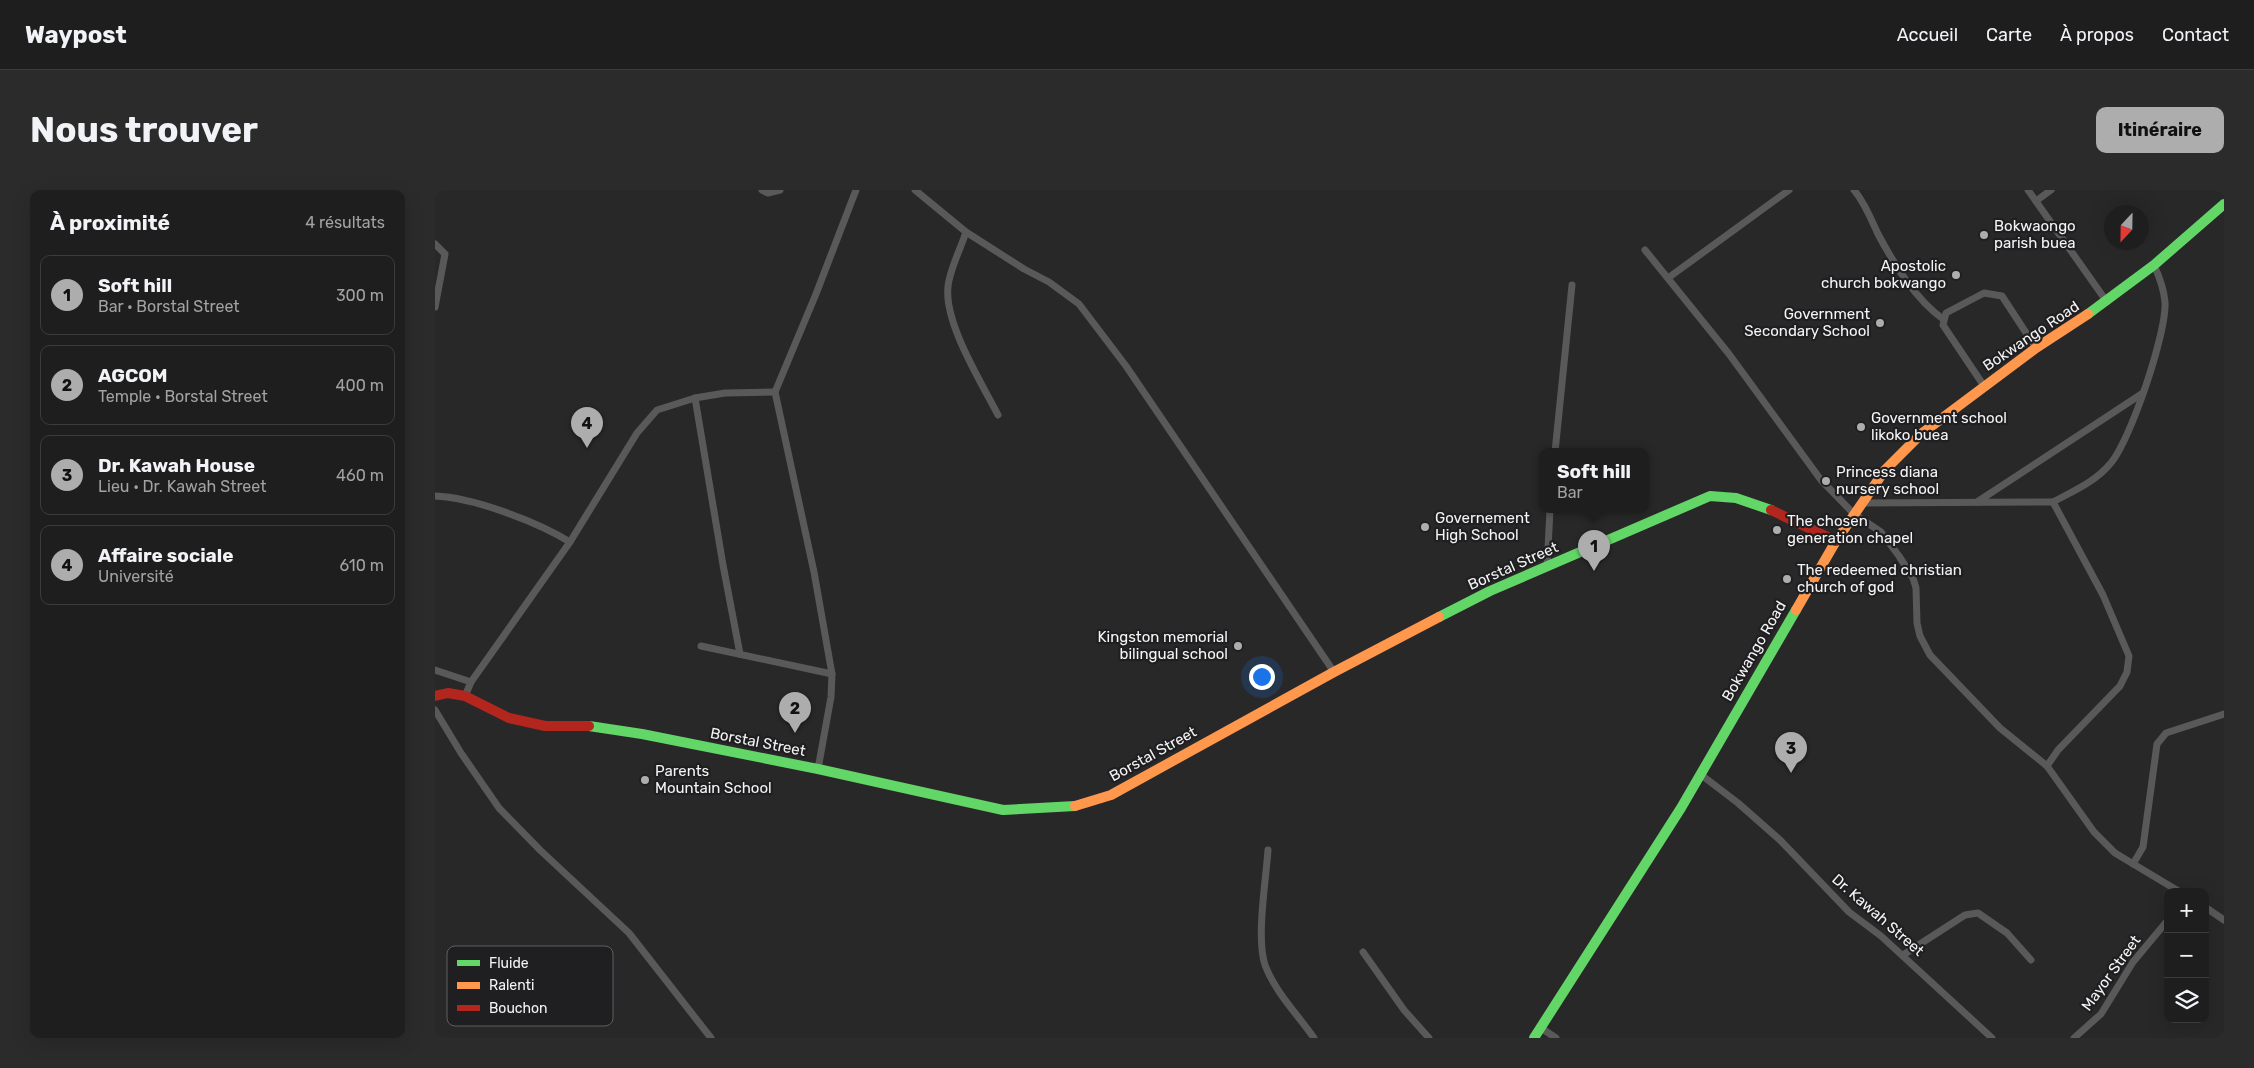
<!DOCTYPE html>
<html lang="fr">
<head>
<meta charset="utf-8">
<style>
  :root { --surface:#1f1e1f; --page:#2c2b2c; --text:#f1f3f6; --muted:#a1a2a4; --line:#3c3c3d; --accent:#aeadae }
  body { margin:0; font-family:Rubik,sans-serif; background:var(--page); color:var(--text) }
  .controls { position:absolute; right:15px; bottom:15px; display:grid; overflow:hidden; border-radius:10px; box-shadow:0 5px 20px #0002 }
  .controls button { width:45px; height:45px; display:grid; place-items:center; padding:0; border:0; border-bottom:1px solid var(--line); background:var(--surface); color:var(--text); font:25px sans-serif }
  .compass { position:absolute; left:1669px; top:15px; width:45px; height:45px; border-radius:50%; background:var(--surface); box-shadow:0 5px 20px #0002; rotate:202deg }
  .you { position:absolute; left:826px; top:486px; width:18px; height:18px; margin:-12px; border:4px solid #fff; border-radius:50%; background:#1a73e8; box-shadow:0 0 0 8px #1a73e833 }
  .badge { display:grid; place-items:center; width:32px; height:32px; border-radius:50%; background:var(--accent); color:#111; font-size:16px; font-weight:700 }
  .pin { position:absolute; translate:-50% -41px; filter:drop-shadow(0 1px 2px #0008) }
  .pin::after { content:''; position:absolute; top:26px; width:18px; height:15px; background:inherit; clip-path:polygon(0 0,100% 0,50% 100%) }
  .popup { position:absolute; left:1104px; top:258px; width:110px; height:65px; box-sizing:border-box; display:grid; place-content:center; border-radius:10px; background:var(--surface); filter:drop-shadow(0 1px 4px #0005); font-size:16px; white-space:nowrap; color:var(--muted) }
  .popup b { font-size:19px; color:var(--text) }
  .popup::after { content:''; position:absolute; left:50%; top:100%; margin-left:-10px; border:10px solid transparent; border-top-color:var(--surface) }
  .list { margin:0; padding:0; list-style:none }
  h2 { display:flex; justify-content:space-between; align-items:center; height:65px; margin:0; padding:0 20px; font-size:21px }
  h2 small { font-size:16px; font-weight:400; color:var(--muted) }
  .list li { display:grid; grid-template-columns:32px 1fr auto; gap:15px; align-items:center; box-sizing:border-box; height:80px; margin:0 10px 10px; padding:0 10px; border:1px solid var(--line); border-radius:10px }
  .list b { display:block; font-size:19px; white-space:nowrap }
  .list p { margin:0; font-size:16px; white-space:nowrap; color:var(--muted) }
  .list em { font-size:16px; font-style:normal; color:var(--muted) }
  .icon { flex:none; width:28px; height:28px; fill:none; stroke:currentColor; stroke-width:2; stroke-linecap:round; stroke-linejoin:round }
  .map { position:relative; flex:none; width:1789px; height:848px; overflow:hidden; border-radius:10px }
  header { display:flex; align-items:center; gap:30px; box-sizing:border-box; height:70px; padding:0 25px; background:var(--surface); border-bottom:1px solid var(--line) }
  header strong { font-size:24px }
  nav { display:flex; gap:28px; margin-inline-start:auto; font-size:18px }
  .intro { display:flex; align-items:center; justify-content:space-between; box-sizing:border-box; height:120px; padding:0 30px }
  h1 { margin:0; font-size:35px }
  .button { padding:12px 22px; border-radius:10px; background:var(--accent); color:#111; font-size:18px; font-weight:700 }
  main { display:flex; gap:30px; padding:0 30px }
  aside { flex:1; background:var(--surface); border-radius:10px; box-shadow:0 5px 20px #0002 }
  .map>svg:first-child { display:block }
</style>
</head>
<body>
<header>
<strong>Waypost</strong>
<nav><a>Accueil</a><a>Carte</a><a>À propos</a><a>Contact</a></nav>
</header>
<div class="intro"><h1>Nous trouver</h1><a class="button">Itinéraire</a></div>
<main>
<aside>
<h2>À proximité<small>4 résultats</small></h2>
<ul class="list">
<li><span class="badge">1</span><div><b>Soft hill</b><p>Bar · Borstal Street</p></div><em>300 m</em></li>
<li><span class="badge">2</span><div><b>AGCOM</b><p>Temple · Borstal Street</p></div><em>400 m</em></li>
<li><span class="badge">3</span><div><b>Dr. Kawah House</b><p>Lieu · Dr. Kawah Street</p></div><em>460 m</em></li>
<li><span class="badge">4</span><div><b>Affaire sociale</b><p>Université</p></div><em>610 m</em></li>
</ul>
</aside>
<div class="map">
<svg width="1789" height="848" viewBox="0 0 1789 848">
  <rect width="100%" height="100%" fill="#292829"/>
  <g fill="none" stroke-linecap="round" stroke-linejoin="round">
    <g stroke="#595959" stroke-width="7">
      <polyline points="327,0 333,3 345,0"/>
      <polyline points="480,0 531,42 589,79 614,92 644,114 691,176 899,482"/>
      <path d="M1419 0C1430 13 1436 29 1443 44 1459 74 1480 109 1508 129"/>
      <polyline points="1593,0 1672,112"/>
      <polyline points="1601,11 1616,0"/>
      <path d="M531 42C526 58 514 81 513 97 509 133 546 192 563 225"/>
      <polyline points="0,54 10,64 0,117"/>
      <polyline points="1210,60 1294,164 1386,290 1419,324 1446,342 1464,366 1478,388 1481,398 1482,433 1485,446 1495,465 1565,538 1612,576 1659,642 1680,663 1745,702"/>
      <polyline points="1233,88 1354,0"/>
      <polyline points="1549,196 1508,135 1511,123 1549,103 1567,106 1601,158"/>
      <polyline points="260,208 288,375 305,464"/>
      <polyline points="1120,262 1137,95"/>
      <path d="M0 306C37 307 103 332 135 352"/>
      <polyline points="1542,312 1708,203"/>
      <path d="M1618 312C1638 301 1660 292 1675 274 1695 252 1732 142 1730 112 1729 100 1724 86 1719 75"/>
      <polyline points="1426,313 1618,312 1668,405 1694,466 1692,482 1685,496 1623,560 1612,576"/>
      <polyline points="1112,377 1115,320"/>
      <polyline points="266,456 397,484"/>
      <polyline points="0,480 36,492"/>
      <polyline points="30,506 36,492 135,352 202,243 222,220 260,208 290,203 340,202"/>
      <polyline points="0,520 26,563 64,618 105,660 194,743 276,848"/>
      <polyline points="383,579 396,507 397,484 379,382 340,202 381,104 421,0"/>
      <polyline points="1265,584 1303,613 1345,650 1414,722 1446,746 1557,848"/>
      <path d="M833 660C831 690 821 748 830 775 840 802 863 825 879 848"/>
      <polyline points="1698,674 1708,657 1722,554 1731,543 1789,524"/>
      <polyline points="1770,717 1789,730"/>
      <polyline points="928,762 969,820 994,848"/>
      <polyline points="1468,765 1530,725 1543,723 1572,743 1596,770"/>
      <polyline points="1106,838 1121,848"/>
      <polyline points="1639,848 1666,824 1698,772 1733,730"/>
    </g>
    <g stroke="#63d668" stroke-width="10">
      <polyline points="1653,124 1719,75 1789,14"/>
      <polyline points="1004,427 1055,401 1275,306 1301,308 1336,320"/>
      <polyline points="154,536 207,544 383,579 568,620 640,616"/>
      <polyline points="1099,848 1246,618 1361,420"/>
    </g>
    <g stroke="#ff974d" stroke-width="10">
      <polyline points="1361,420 1401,351 1450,280 1486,244 1601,158 1653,124"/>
      <polyline points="640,616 676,605 899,482 1004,427"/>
    </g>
    <g stroke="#b3261e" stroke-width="10">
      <polyline points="1336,320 1401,351"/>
      <polyline points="0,506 13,503 30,506 74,528 110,536 154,536"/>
    </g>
  </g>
  <g fill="#aeadae" stroke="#1f1e20" stroke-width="2">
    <circle cx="1549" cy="45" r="5"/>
    <circle cx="1521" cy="85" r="5"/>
    <circle cx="1445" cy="133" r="5"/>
    <circle cx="1426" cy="237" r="5"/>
    <circle cx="1391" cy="291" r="5"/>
    <circle cx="990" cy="337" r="5"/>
    <circle cx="1342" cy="340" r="5"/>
    <circle cx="1352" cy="389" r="5"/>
    <circle cx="803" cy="456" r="5"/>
    <circle cx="210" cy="590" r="5"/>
  </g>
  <g text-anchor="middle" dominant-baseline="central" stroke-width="4.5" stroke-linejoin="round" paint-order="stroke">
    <g font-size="15" fill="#f5f4f5" stroke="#1f1e20" text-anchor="start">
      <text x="1559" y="36">Bokwaongo<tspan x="1559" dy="17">parish buea</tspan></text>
      <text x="1511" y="76" text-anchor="end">Apostolic<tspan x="1511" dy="17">church bokwango</tspan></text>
      <text x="1435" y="124" text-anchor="end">Government<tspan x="1435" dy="17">Secondary School</tspan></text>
      <text x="1436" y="228">Government school<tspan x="1436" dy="17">likoko buea</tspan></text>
      <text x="1401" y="282">Princess diana<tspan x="1401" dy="17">nursery school</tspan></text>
      <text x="1000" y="328">Governement<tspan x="1000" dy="17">High School</tspan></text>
      <text x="1352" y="331">The chosen<tspan x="1352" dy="17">generation chapel</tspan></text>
      <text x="1362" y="380">The redeemed christian<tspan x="1362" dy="17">church of god</tspan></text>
      <text x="793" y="447" text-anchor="end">Kingston memorial<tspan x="793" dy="17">bilingual school</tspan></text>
      <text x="220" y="581">Parents<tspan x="220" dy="17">Mountain School</tspan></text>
    </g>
    <g font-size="15" fill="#f5f4f5" stroke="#1f1e20">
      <text transform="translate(1596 146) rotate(-34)">Bokwango Road</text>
      <text transform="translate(1078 376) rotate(-24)">Borstal Street</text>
      <text transform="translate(1319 461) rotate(-60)">Bokwango Road</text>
      <text transform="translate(323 552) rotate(11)">Borstal Street</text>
      <text transform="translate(718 564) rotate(-29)">Borstal Street</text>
      <text transform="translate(1443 725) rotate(41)">Dr. Kawah Street</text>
      <text transform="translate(1676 783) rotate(-54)">Mayor Street</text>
    </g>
  </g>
  <rect x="12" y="756" width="166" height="80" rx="8" fill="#1f1e20" stroke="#5f5e60" stroke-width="1"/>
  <rect x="22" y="770" width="23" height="6" fill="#63d668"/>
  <rect x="22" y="792" width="23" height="7" fill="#ff974d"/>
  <rect x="22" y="815" width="23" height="6" fill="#b3261e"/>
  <g font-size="14" fill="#f5f4f5">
    <text x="54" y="778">Fluide</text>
    <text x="54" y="800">Ralenti</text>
    <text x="54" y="823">Bouchon</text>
  </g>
</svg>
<div class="controls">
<button>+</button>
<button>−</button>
<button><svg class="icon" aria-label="layers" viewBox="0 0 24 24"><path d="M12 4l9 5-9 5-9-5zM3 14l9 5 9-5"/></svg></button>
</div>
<svg class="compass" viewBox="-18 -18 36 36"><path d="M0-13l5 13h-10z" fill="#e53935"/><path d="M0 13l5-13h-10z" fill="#a1a2a4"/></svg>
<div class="you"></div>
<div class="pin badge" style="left:1159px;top:381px">1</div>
<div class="popup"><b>Soft hill</b>Bar</div>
<div class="pin badge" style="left:360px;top:543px">2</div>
<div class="pin badge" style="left:1356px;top:583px">3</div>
<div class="pin badge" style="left:152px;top:258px">4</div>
</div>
</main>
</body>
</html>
